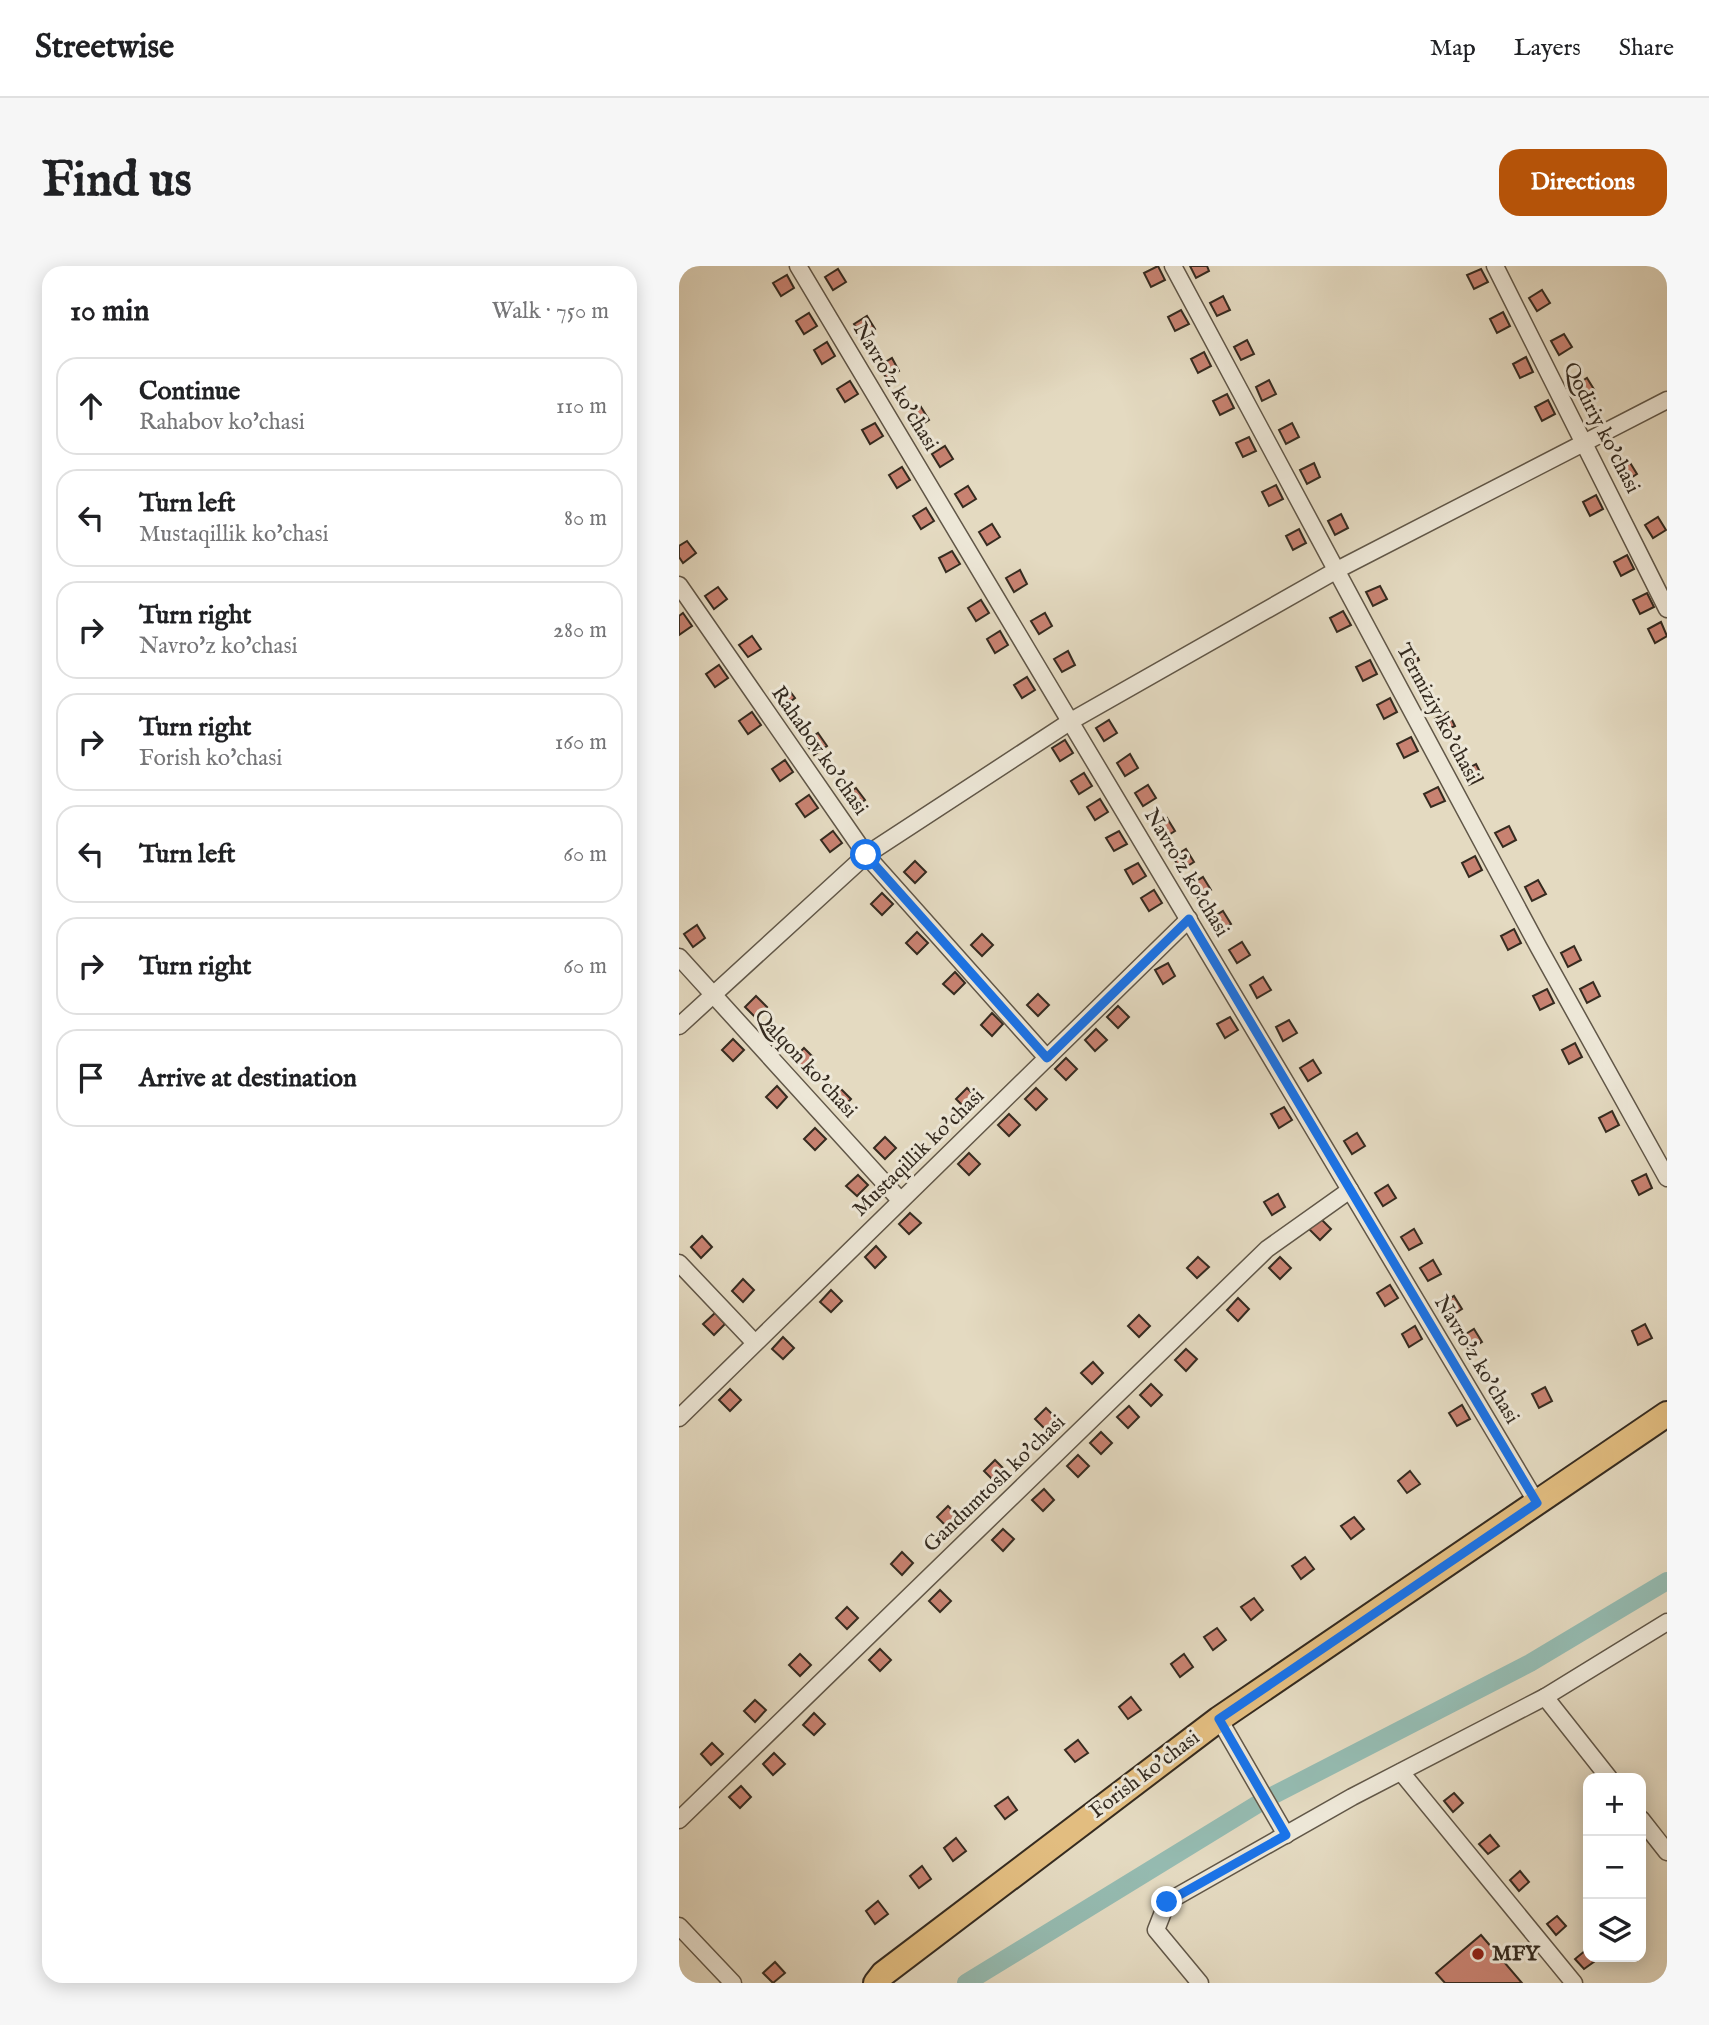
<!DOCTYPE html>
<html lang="en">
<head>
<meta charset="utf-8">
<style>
  :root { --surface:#fff; --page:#f6f6f6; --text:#202124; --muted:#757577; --line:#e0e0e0; --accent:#b45309 }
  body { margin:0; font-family:"IM FELL English",serif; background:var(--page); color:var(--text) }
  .controls { position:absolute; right:21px; bottom:21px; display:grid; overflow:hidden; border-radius:14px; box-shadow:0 4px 18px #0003 }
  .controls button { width:63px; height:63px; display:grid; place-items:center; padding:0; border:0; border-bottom:2px solid var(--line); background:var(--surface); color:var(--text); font:35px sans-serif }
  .stop { position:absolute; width:21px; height:21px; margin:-16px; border:5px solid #1a73e8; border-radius:50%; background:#fff }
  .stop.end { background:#1a73e8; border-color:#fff; box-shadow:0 2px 7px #0008 }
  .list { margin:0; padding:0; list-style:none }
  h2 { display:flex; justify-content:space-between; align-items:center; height:91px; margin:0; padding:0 28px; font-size:30px }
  h2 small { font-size:23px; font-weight:400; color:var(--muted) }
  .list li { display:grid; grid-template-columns:46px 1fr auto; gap:21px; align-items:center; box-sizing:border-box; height:98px; margin:0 14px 14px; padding:0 14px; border:2px solid var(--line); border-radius:21px }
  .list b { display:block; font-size:26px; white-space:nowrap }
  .list p { margin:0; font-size:23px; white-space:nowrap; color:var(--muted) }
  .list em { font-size:23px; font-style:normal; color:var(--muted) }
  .icon { flex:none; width:38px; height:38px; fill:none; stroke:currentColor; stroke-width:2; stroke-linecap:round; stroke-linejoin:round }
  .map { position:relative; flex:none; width:988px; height:1717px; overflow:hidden; border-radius:21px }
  header { display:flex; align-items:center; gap:42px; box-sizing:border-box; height:98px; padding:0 35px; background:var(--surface); border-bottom:2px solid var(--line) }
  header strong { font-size:33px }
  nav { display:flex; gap:38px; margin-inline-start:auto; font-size:24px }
  .intro { display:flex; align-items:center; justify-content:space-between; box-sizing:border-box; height:168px; padding:0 42px }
  h1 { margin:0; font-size:49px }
  .button { padding:18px 32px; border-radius:21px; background:var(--accent); color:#fff; font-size:24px; font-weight:700 }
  main { display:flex; gap:42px; padding:0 42px }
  aside { flex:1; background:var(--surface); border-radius:21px; box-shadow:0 4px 18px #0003 }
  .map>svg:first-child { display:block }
</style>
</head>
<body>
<header>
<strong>Streetwise</strong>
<nav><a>Map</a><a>Layers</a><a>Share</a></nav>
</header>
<div class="intro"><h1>Find us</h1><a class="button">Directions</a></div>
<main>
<aside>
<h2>10 min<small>Walk · 750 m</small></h2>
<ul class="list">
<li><svg class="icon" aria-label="ahead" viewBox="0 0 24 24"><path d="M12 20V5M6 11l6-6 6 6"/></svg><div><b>Continue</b><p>Rahabov ko'chasi</p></div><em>110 m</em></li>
<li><svg class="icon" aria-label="left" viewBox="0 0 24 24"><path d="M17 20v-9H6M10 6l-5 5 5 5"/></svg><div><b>Turn left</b><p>Mustaqillik ko'chasi</p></div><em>80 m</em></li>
<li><svg class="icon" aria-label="right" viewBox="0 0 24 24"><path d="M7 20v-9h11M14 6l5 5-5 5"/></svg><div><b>Turn right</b><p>Navro'z ko'chasi</p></div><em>280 m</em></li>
<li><svg class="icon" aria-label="right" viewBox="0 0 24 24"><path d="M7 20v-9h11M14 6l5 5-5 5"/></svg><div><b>Turn right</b><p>Forish ko'chasi</p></div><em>160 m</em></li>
<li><svg class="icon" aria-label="left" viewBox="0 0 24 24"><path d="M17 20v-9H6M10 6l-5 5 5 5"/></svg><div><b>Turn left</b></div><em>60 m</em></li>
<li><svg class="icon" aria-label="right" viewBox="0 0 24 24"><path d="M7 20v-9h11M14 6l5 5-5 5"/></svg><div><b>Turn right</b></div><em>60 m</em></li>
<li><svg class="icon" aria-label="arrive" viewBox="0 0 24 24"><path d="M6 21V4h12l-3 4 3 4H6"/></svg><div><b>Arrive at destination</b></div></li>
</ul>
</aside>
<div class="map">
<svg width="988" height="1717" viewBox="0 0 988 1717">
  <rect width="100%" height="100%" fill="#e4dac1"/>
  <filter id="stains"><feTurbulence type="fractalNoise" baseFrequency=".00286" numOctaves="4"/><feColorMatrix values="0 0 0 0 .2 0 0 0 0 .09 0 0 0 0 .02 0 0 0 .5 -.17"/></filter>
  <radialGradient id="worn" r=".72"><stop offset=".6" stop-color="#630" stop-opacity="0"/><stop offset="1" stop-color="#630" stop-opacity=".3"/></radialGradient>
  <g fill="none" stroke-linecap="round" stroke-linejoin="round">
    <polyline stroke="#95bbb1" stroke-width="18" points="287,1717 587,1533 851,1397 988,1315"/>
  </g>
  <g fill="#c88271" stroke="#352b20" stroke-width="2">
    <polygon points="479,0 486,14 472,21 465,7"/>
    <polygon points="511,0 528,0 530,5 517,12"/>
    <polygon points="159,3 167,16 154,24 146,11"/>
    <polygon points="802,3 809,16 795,23 788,9"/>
    <polygon points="108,9 115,22 102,30 94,17"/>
    <polygon points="863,24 871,37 858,45 850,32"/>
    <polygon points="544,30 551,44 538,50 531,37"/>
    <polygon points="502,44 510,58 496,65 489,51"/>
    <polygon points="824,46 831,60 818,67 811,53"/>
    <polygon points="130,47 138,60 125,68 117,55"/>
    <polygon points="188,50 196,63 183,71 175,58"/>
    <polygon points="885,68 893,81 880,89 872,75"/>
    <polygon points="568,74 575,88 562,94 555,81"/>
    <polygon points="148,76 156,90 143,98 135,84"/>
    <polygon points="525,86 532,100 519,107 512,93"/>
    <polygon points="847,91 854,106 841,112 834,98"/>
    <polygon points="213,92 220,105 208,113 200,100"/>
    <polygon points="908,112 916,125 903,133 895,120"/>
    <polygon points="590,114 597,128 583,135 577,121"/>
    <polygon points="171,115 179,128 166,136 158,123"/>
    <polygon points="548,128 555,142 541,149 534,135"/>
    <polygon points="869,134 876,148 863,155 856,141"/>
    <polygon points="242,141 250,154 237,162 229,149"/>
    <polygon points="196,157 204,170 191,178 183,164"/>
    <polygon points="613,157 620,171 607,178 600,164"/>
    <polygon points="570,171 577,185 564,191 557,177"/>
    <polygon points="266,180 274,193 261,201 253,188"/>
    <polygon points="950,195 958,208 945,216 937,203"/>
    <polygon points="635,197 641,211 628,218 621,204"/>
    <polygon points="223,201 231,214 218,222 210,209"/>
    <polygon points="597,219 604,233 590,240 583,226"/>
    <polygon points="289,220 297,233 284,241 276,228"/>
    <polygon points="917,229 924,243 911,250 904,236"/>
    <polygon points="247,242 255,255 242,263 234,250"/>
    <polygon points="662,248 669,262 656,269 649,255"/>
    <polygon points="979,251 987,264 974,272 966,259"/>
    <polygon points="313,258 321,271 308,279 300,266"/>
    <polygon points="620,263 627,277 614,284 607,270"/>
    <polygon points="8,275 17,287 4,297 0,291 0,280"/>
    <polygon points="273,285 281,298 267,306 260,292"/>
    <polygon points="948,289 955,303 942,310 935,296"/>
    <polygon points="341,304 348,318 335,326 327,312"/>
    <polygon points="701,320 708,333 694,340 687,326"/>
    <polygon points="39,321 48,333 35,343 26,330"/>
    <polygon points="968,327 975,341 961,348 954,334"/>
    <polygon points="302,334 310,347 297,355 289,342"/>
    <polygon points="664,345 672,359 658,366 651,352"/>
    <polygon points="4,347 13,360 0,369 0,350"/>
    <polygon points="366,347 373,360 360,368 352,355"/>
    <polygon points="982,356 988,370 976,377 969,363"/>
    <polygon points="321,365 329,379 316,387 308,373"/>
    <polygon points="73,370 82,383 69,391 60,379"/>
    <polygon points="734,381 740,394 727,401 720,387"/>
    <polygon points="389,385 396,399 383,406 375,393"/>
    <polygon points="691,394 698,408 684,415 677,401"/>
    <polygon points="40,399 49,412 36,421 27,408"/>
    <polygon points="348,411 356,424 343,432 335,419"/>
    <polygon points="107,420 116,432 103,442 94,429"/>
    <polygon points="711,432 718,446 705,453 698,439"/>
    <polygon points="73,446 82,459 69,468 60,455"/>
    <polygon points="769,446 776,460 762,467 756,453"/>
    <polygon points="430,454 438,467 425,475 417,462"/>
    <polygon points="139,467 148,480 135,489 126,476"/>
    <polygon points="732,471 739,485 725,492 718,478"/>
    <polygon points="386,474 394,487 381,495 373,482"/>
    <polygon points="451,488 459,502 446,510 438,497"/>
    <polygon points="106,494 114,506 101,515 93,503"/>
    <polygon points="797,498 804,512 790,519 784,505"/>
    <polygon points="405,507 413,520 400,528 392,515"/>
    <polygon points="469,519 477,532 464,540 456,527"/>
    <polygon points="759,521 766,535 752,541 745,528"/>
    <polygon points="177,522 186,534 173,543 164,531"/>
    <polygon points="130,529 139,542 126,551 117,538"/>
    <polygon points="421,533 429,546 416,554 408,541"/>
    <polygon points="488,552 496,565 483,573 476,560"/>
    <polygon points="830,560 837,574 824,581 816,567"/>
    <polygon points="154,565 163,577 151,586 142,574"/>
    <polygon points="440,565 448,578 435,585 427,572"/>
    <polygon points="507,583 515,596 502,604 494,591"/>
    <polygon points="796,590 803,604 790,611 783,597"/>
    <polygon points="236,595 247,606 236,617 225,606"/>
    <polygon points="459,597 467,610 454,618 446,604"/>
    <polygon points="524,611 532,624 519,632 511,619"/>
    <polygon points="859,614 867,628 853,635 846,621"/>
    <polygon points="475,624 483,637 470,645 462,632"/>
    <polygon points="203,627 214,638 203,649 192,638"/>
    <polygon points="544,645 552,658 539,666 531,653"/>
    <polygon points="18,659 26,672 14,681 5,668"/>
    <polygon points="835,663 842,677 829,684 822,670"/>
    <polygon points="238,666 249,677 238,688 227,677"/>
    <polygon points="303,668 314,679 303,690 292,679"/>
    <polygon points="563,676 571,689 558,697 550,684"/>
    <polygon points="895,680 902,694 889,701 882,687"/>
    <polygon points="489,697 496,710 484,718 476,704"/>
    <polygon points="276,706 286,717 275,728 264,718"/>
    <polygon points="584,711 592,724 578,732 571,719"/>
    <polygon points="914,716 921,730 908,737 901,723"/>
    <polygon points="868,723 875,737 861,744 854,730"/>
    <polygon points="359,728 370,739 359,750 348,739"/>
    <polygon points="77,730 88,741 77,752 66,741"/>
    <polygon points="439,740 450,751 439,762 428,751"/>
    <polygon points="313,747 324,758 313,770 302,759"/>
    <polygon points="551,751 559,764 546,772 538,758"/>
    <polygon points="610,754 618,767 604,775 597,761"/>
    <polygon points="417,763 428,774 416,785 406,774"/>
    <polygon points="54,773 65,784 54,795 43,784"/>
    <polygon points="896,777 903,791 890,798 883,784"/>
    <polygon points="125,782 136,793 125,804 114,793"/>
    <polygon points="387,792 398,803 387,814 376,803"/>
    <polygon points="634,794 642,807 629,815 621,802"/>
    <polygon points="98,820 108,831 98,842 87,831"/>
    <polygon points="161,822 172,833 161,844 150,833"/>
    <polygon points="288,822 299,833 288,844 277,833"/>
    <polygon points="357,822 368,833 357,844 346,833"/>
    <polygon points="605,841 613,854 600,862 592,848"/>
    <polygon points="933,845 940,859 927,866 920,852"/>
    <polygon points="330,848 341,859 330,870 319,859"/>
    <polygon points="136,862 147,873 136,884 125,873"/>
    <polygon points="678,867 686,880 673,888 665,875"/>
    <polygon points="206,871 217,882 206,893 195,882"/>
    <polygon points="290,887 301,898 290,909 279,898"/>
    <polygon points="967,908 973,922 960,929 953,915"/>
    <polygon points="179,909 189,919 178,930 167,920"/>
    <polygon points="709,919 717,932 704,940 696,927"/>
    <polygon points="599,928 606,941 593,949 585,936"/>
    <polygon points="231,947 242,957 230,968 220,958"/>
    <polygon points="641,952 652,963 641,974 630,963"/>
    <polygon points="735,963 743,977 730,984 722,971"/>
    <polygon points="23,970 33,981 22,992 12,981"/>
    <polygon points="197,980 207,991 196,1002 186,991"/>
    <polygon points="519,991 530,1001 518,1012 508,1002"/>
    <polygon points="601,991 612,1002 601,1013 590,1002"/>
    <polygon points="754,994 762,1008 749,1015 741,1002"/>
    <polygon points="64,1013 75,1024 64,1036 53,1025"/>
    <polygon points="711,1019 719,1032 706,1040 698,1027"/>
    <polygon points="152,1024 163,1035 152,1046 141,1036"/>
    <polygon points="775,1030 783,1043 770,1051 762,1038"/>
    <polygon points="559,1032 570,1043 559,1055 548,1044"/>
    <polygon points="36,1047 46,1058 35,1069 24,1058"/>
    <polygon points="460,1049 471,1060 460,1071 449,1060"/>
    <polygon points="966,1058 973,1072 959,1079 953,1065"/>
    <polygon points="736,1060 743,1073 730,1081 723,1068"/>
    <polygon points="795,1063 803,1076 790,1084 782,1071"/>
    <polygon points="104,1071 115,1082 104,1093 93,1083"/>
    <polygon points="507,1083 518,1093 507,1105 496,1094"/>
    <polygon points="414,1096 424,1107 413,1118 402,1107"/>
    <polygon points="472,1118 483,1129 472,1140 461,1129"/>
    <polygon points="866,1121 873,1135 860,1142 853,1128"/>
    <polygon points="51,1123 62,1134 51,1145 40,1134"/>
    <polygon points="783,1139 791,1153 778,1160 770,1147"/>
    <polygon points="450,1140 460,1151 449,1162 438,1151"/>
    <polygon points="367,1142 378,1153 367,1164 356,1153"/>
    <polygon points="422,1166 433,1177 422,1188 411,1177"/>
    <polygon points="399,1189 410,1200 399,1211 388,1200"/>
    <polygon points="316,1194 327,1205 316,1216 305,1205"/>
    <polygon points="731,1205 741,1218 728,1227 719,1215"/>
    <polygon points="365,1223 375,1234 364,1245 353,1234"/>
    <polygon points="269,1240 280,1251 269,1262 258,1251"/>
    <polygon points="675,1251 685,1263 672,1273 662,1260"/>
    <polygon points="324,1263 335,1273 324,1285 313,1274"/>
    <polygon points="223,1286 234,1297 223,1309 212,1298"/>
    <polygon points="626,1291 635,1303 622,1313 613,1300"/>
    <polygon points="261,1324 272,1335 261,1346 250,1335"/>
    <polygon points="575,1332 584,1344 572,1354 562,1341"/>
    <polygon points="168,1341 179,1352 168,1363 157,1352"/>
    <polygon points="538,1362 547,1374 534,1384 525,1371"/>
    <polygon points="201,1383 212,1394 201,1405 190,1394"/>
    <polygon points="121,1388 132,1399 121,1410 110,1399"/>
    <polygon points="505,1388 514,1401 501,1411 492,1398"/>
    <polygon points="452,1431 462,1444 449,1453 440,1441"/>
    <polygon points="76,1434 87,1444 76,1456 65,1445"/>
    <polygon points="135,1447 146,1458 135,1469 124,1459"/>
    <polygon points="399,1474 409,1487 396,1496 386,1484"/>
    <polygon points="33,1477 44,1488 32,1499 22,1488"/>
    <polygon points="95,1487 106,1498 94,1509 84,1498"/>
    <polygon points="62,1520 72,1531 61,1542 50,1531"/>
    <polygon points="775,1527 784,1537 774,1546 765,1535"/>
    <polygon points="329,1531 338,1544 326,1553 316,1540"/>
    <polygon points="811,1569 820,1580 809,1588 800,1578"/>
    <polygon points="277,1572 287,1585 274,1595 265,1582"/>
    <polygon points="243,1600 252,1613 240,1622 231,1610"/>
    <polygon points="841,1605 850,1616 840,1625 831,1614"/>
    <polygon points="199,1635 209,1648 196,1658 187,1645"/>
    <polygon points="878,1650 887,1660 877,1669 868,1658"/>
    <polygon points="802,1669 843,1717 766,1717 757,1707"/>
    <polygon points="907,1684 909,1691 916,1695 905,1703 896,1693"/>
    <polygon points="96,1696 106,1707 94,1717 84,1707"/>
  </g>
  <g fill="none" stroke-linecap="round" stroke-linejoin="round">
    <g stroke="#615748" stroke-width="19">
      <g id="street">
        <polyline points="119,0 858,1237"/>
        <polyline points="494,0 860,682 988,912"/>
        <polyline points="816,0 988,343"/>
        <polyline points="0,319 187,589 368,792"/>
        <polyline points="0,691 221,934"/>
        <polyline points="0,760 187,589 392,455 658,304 988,134"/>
        <polyline points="0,997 76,1077"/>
        <polyline points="0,1152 510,653"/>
        <polyline points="866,1431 930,1512"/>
        <polyline points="540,1453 607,1569"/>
        <polyline points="722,1506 895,1717"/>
        <polyline points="962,1553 988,1586"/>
        <polyline points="0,1554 588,983 671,924"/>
        <polyline points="0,1660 54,1717"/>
        <polyline points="521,1717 477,1664 488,1636 673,1531 866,1431 988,1356"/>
      </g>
    </g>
    <g stroke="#352b20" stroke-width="28">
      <polyline id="primary" points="197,1717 204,1708 540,1453 988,1148"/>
    </g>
    <use href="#street" stroke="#ede7d7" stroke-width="16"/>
    <use href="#primary" stroke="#e2bd80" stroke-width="24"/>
  </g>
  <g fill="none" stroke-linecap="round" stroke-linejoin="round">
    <polyline stroke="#1a73e8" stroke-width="9" points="187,589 368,792 510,653 858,1237 540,1453 607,1569 488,1636"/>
  </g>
  <circle fill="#8f2418" stroke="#ede7d7" stroke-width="2.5" cx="799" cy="1688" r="7"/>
  <g text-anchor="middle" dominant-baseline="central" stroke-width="6" stroke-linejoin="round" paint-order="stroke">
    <g font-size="21" fill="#352b20" stroke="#ede7d7">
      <text transform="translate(216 121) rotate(59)">Navro'z ko'chasi</text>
      <text transform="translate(922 162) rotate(63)">Qodiriy ko'chasi</text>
      <text transform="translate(758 447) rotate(62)">Termiziy ko'chasi</text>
      <text transform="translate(140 485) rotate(55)">Rahabov ko'chasi</text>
      <text transform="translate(507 607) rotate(59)">Navro'z ko'chasi</text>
      <text transform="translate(126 798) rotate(47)">Qalqon ko'chasi</text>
      <text transform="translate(240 887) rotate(-44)">Mustaqillik ko'chasi</text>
      <text transform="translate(797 1094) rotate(59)">Navro'z ko'chasi</text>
      <text transform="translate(316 1218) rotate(-44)">Gandumtosh ko'chasi</text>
      <text transform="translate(466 1509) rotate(-37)">Forish ko'chasi</text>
    </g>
    <g font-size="21" font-weight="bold" fill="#352b20" stroke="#ede7d7" text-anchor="start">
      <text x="813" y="1688">MFY</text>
    </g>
  </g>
  <rect width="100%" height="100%" filter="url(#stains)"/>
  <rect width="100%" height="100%" fill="url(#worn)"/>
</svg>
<div class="controls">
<button>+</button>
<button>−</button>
<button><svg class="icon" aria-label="layers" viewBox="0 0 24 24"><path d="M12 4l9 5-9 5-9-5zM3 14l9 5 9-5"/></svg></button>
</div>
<div class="stop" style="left:187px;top:589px"></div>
<div class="stop end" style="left:488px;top:1636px"></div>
</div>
</main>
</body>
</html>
